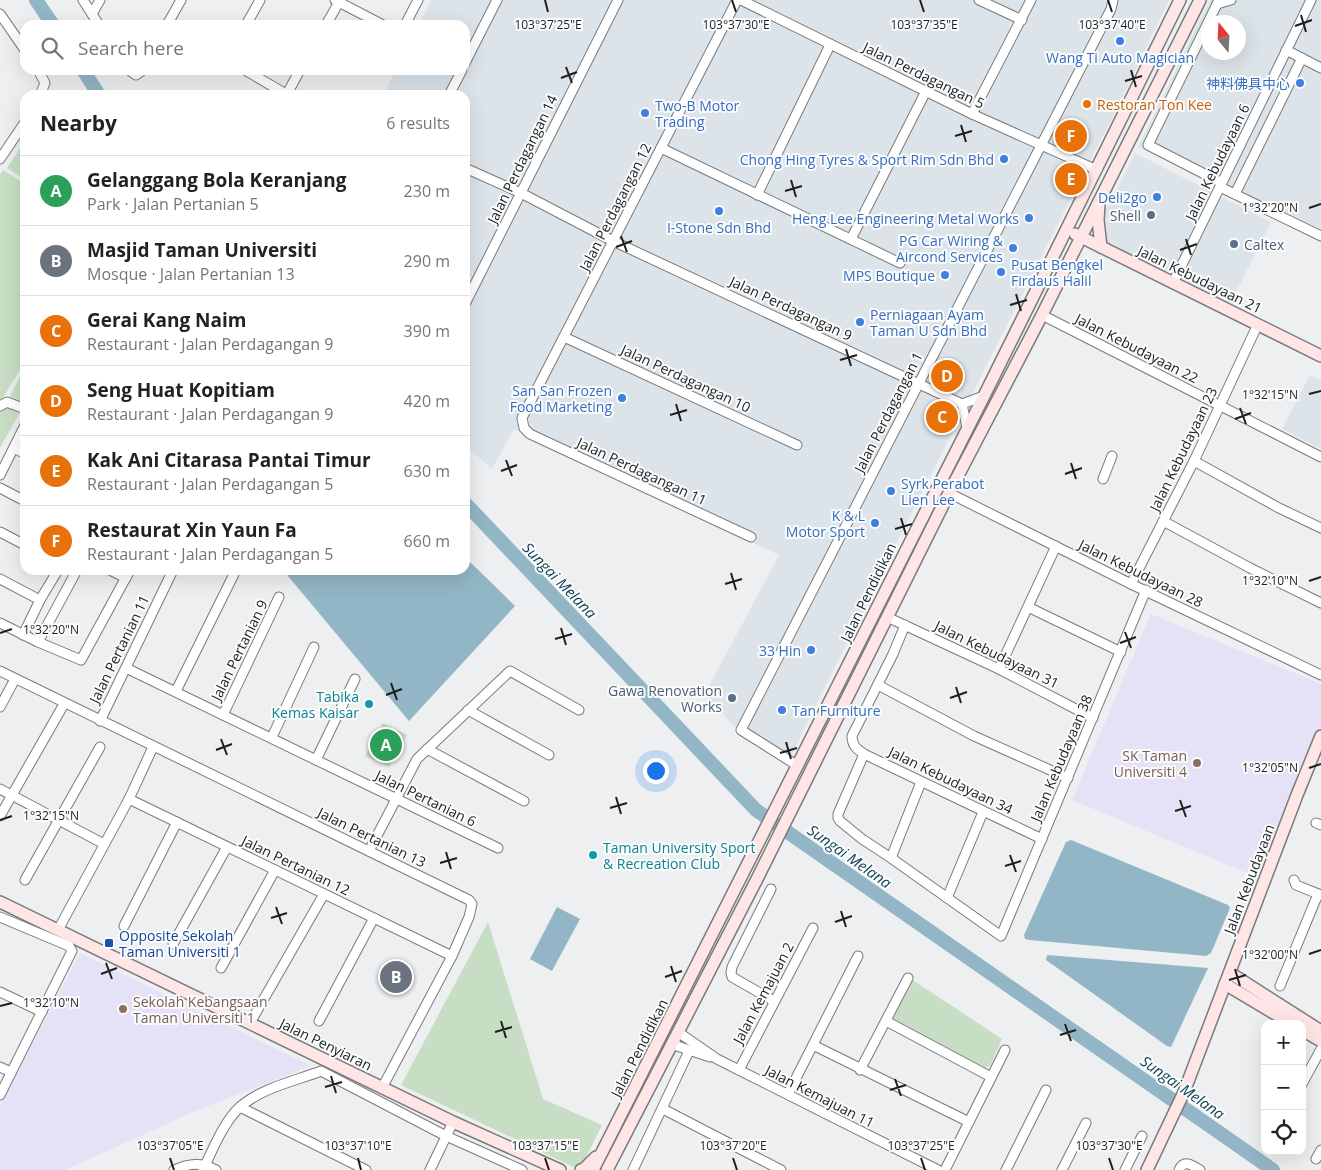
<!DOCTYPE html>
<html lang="en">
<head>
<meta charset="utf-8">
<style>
  :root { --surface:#fff; --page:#f6f6f6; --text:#222; --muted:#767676; --line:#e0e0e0; --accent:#7c3aed }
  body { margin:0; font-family:"Open Sans","Noto Sans SC",sans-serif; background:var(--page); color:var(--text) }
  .controls { position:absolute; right:15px; bottom:15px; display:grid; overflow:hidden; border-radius:10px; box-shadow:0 5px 20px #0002 }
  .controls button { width:45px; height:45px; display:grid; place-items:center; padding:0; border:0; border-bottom:1px solid var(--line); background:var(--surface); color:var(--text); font:25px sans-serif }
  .compass { position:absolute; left:1201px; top:15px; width:45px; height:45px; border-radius:50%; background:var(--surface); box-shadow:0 5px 20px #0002; rotate:342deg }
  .you { position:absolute; left:655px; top:770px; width:18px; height:18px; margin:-12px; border:4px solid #fff; border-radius:50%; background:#1a73e8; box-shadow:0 0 0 8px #1a73e833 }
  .badge { display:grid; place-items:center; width:32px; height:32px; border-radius:50%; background:var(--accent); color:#fff; font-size:16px; font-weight:700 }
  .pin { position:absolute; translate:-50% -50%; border:2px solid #fff; box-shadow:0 1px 5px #0006 }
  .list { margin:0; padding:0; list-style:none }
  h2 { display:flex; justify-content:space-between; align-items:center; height:65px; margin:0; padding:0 20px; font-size:21px }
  h2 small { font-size:16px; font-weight:400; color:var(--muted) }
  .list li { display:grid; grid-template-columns:32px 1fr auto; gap:15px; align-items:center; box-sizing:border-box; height:70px; padding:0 20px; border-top:1px solid var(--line) }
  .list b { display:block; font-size:19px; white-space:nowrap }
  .list p { margin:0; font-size:16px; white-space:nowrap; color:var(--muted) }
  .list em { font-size:16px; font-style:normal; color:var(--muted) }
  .icon { flex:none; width:28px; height:28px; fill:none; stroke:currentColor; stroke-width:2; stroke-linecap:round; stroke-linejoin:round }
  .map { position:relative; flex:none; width:1321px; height:1170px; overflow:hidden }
  .search { position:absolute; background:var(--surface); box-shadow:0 5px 20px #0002; left:20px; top:20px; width:450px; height:55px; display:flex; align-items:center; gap:12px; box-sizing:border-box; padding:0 18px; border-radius:15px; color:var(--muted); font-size:19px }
  .panel { position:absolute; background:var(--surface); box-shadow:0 5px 20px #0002; left:20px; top:90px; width:450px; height:485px; border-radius:15px }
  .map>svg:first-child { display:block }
</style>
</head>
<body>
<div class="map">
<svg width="1321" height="1170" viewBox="0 0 1321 1170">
  <rect width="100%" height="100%" fill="#edeff0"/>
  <g fill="#dce4ea" fill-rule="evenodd">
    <polygon points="431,0 1169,0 1123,96 895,546 787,764 739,731 710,701 707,690 779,555 514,429 492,469 465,445 465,95 383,95 396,70 465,70 465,25 419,25"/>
    <path d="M1210 0H1321V233L1138 147ZM1208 22H1238V52H1208Z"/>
    <polygon points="1135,153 1271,222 1230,304 1107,244 1106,210"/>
    <polygon points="1310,375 1321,381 1321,449 1282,429"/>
  </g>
  <g fill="#e5e1f7">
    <polygon points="1151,614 1321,684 1321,725 1257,877 1072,800"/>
    <polygon points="80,953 311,1066 195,1111 65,1170 0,1170 0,1107"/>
  </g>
  <g fill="#c7dec4">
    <polygon points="21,147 25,150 25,180 7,168"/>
    <polygon points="3,170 25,184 25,362 0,402 0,174"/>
    <polygon points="25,367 25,403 10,396"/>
    <polygon points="3,405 19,414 0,448 0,411"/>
    <polygon points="383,723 407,735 389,767 365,756"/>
    <polygon points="488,922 543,1099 602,1125 580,1170 401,1085"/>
    <polygon points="911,979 1002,1039 990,1066 985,1068 894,1020 892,1015"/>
  </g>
  <g fill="#92b6c5">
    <polygon points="465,557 515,606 409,721 283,570 465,570"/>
    <polygon points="1071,840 1228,905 1230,908 1211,953 1206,956 1030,940 1025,939 1024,935 1066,842"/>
    <polygon points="557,907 580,919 552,971 530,959"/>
    <polygon points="1047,955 1208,968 1171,1047 1167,1046 1046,960"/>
  </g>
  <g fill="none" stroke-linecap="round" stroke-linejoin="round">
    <g stroke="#92b6c5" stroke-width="14">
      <polyline points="36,0 53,25"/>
      <polyline points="83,70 99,95"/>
      <polyline points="465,503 756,810 1273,1170"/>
    </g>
    <g stroke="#797a7b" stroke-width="11">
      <g id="street">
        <polyline points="83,0 99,25"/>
        <polyline points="335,0 383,25"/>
        <polyline points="737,0 522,418 524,428 530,434 751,537"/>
        <polyline points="741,0 972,114 1097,170"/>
        <polyline points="979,0 1022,20"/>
        <polyline points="1219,0 1148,145 1222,183"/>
        <polyline points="1217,4 1231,0"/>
        <polyline points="0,14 25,50"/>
        <polyline points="92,14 100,0"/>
        <polyline points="167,25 181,0"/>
        <polyline points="246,25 260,0"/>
        <polyline points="326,25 339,2"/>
        <polyline points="405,25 418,0"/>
        <polyline points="1286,50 1321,68"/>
        <polyline points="465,63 497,0"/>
        <polyline points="38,70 45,83 40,95"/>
        <polyline points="129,70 136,75 143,70"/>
        <polyline points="245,70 284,93 288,92 300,70"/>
        <polyline points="449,95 462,70"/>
        <polyline points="972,114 1031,0"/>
        <polyline points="661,148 900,263"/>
        <polyline points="0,159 25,122"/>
        <polyline points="465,168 521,193 613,241 962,404 984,396"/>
        <polyline points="1220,187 1321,236"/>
        <polyline points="1235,194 1302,58"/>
        <polyline points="757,195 830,45"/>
        <polyline points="851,239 926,91"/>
        <polyline points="1173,283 1311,0"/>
        <polyline points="465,304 618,0"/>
        <polyline points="1042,315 1321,457"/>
        <polyline points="564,337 797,445"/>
        <polyline points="962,404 967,428"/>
        <polyline points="0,406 7,402 25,409"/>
        <polyline points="14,448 25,454"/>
        <polyline points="1194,461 1279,508 1321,528"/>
        <polyline points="0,475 25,425"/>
        <polyline points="1103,479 1112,456"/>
        <polyline points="0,488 25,501"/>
        <polyline points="949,493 1131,584 1321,675"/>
        <polyline points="1163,521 1250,568 1321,603"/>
        <polyline points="0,532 25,545"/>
        <polyline points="110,570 126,578"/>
        <polyline points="0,579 40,600"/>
        <polyline points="1131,584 1194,461 1258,324"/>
        <polyline points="1028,607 1121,652"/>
        <polyline points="887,617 999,669 1093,718"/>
        <polyline points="0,623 38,642 81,660 130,570"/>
        <path d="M905 625 893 654 852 736C852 746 857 749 864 754L1042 839"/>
        <polyline points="23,635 40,600 58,570"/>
        <polyline points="38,642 77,570"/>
        <polyline points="126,668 498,848"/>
        <polyline points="999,669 1056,546"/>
        <polyline points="0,671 469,900 472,904 469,917 452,956 382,1088"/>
        <polyline points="878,685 974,736 1068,778"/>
        <polyline points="176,691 236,570"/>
        <polyline points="0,707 15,679"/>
        <polyline points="468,710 549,755"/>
        <polyline points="223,715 279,597"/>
        <polyline points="100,721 173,570"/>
        <polyline points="272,737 314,647"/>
        <polyline points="427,749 524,801"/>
        <polyline points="864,754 838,814 838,818 840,821 862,839 891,858 1001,936 1146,590"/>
        <polyline points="316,760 355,679"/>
        <polyline points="798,766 741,730 1111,9 1113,0"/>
        <polyline points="0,789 104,844"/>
        <polyline points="129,799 452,956"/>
        <polyline points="0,816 64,704"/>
        <polyline points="1316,823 1321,825"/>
        <polyline points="369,851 417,759 510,671 579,710"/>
        <polyline points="891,858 921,782"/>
        <polyline points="25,880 100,747"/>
        <polyline points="1294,880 1296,885 1321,895"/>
        <polyline points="771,889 732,967 731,973 732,977 774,1001"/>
        <polyline points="947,898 983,812"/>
        <polyline points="0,917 69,946 72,951 0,1095"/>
        <polyline points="124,926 177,822"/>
        <polyline points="58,930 129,799 153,747"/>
        <polyline points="173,944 227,847"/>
        <polyline points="221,968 275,870"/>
        <polyline points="1280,986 1318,894"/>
        <polyline points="0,992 42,1012"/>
        <polyline points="319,1021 374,918"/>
        <polyline points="886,1021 991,1077"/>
        <polyline points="250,1023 324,894"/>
        <polyline points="678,1032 717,1059 938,1170"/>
        <polyline points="671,1044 710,1057"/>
        <polyline points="813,1045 969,1122"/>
        <polyline points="0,1067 11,1072"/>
        <polyline points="739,1070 813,928"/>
        <polyline points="860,1070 908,978"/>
        <polyline points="1302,1084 1321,1049"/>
        <polyline points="788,1094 858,956"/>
        <polyline points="240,1107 366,1170"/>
        <polyline points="663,1109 781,1170"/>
        <polyline points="1316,1159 1321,1150"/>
        <path d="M174 1170C190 1163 200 1162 216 1170"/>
        <path d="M203 1170C212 1151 224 1121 240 1107 261 1088 295 1081 321 1071L446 1136 522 1170"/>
        <polyline points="430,1170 453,1122"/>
        <polyline points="633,1170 689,1051"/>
        <polyline points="945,1170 1005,1050"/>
        <polyline points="1006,1170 1046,1090"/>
        <polyline points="1062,1170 1086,1123"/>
        <polyline points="1125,1170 1142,1136"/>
        <path d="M1179 1170C1184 1159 1192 1165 1200 1170"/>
      </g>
    </g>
    <g stroke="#797a7b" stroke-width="14">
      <g id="secondary">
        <polyline points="1099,204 1098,220 1101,247"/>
        <polyline points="1075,234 1321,356"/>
        <polyline points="0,902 453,1122 560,1170"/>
        <polyline points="1230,973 1321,1031"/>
        <polyline points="1225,984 1292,1024"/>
        <polyline points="1302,1030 1321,1041"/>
        <polyline points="581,1170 584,1169 596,1157"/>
        <polyline points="593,1170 984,396 1180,0"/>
        <polyline points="607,1170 757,879 949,493 1042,315 1200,0"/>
        <polyline points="1147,1170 1184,1092 1297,795 1321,736"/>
      </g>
    </g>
    <use href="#street" stroke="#fff" stroke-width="9"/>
    <use href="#secondary" stroke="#fee5e6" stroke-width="11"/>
  </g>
  <path fill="none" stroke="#1e1f1f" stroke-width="2" d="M545 0 548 12M732 0 736 12M920 0 924 12M1108 0 1112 12M1301 15 1306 32M1295 26 1312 20M566 67 572 83M1131 70 1136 87M561 78 577 72M1125 81 1142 76M961 125 966 142M955 136 972 131M791 180 796 197M785 191 802 186M1309 208 1321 204M621 236 627 252M1186 239 1191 255M616 247 632 241M1180 250 1197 244M1016 294 1021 311M1010 305 1027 300M846 349 851 366M840 360 857 355M1309 394 1321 391M676 404 681 421M1240 408 1246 424M670 415 687 410M1235 419 1251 413M506 460 512 476M1071 463 1076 479M501 471 517 465M1065 474 1082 468M901 518 906 535M895 529 912 524M731 573 736 590M1309 581 1321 577M725 584 742 579M561 628 566 645M1125 632 1131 648M0 633 12 629M555 639 572 634M1120 643 1136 637M391 683 397 700M956 687 961 703M386 695 402 689M950 698 967 692M221 739 227 755M786 742 791 759M216 750 232 744M780 753 797 748M1309 768 1321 764M616 797 621 814M1180 800 1186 817M610 808 627 803M1175 811 1191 806M0 820 12 816M446 852 451 869M1010 855 1016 872M440 863 457 858M1005 866 1021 861M276 907 282 924M841 911 846 927M271 918 287 913M835 922 852 916M1309 954 1321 950M106 963 112 979M671 966 676 982M1235 969 1240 986M101 974 117 968M665 977 682 971M1229 980 1246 975M0 1006 12 1003M501 1021 506 1038M1065 1024 1071 1041M495 1032 512 1027M1060 1035 1076 1030M331 1076 336 1093M895 1079 901 1096M325 1087 342 1082M890 1090 906 1085M170 1158 174 1170M358 1158 361 1170M545 1158 549 1170M733 1158 737 1170M921 1158 925 1170M1109 1158 1113 1170"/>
  <g fill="#3f7fe0" stroke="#fbfcfd" stroke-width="2">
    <circle cx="1120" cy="41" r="5"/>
    <circle cx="1300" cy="83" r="5"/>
    <circle cx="645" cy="113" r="5"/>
    <circle cx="1004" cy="159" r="5"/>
    <circle cx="1157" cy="197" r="5"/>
    <circle cx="719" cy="211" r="5"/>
    <circle cx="1029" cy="218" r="5"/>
    <circle cx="1013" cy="248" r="5"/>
    <circle cx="1001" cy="272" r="5"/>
    <circle cx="945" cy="275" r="5"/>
    <circle cx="860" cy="322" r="5"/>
    <circle cx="622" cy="398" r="5"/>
    <circle cx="891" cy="491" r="5"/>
    <circle cx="875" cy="523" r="5"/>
    <circle cx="811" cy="650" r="5"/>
    <circle cx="782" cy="710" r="5"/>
  </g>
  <circle fill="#e8710a" stroke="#fbfcfd" stroke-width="2" cx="1087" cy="104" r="5"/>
  <g fill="#5c6f8a" stroke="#fbfcfd" stroke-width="2">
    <circle cx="1151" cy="215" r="5"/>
    <circle cx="1234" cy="244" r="5"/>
    <circle cx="732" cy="698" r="5"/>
  </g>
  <g fill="#0f9aa8" stroke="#fbfcfd" stroke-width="2">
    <circle cx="369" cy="704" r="5"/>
    <circle cx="593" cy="855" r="5"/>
  </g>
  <g fill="#8d6e63" stroke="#fbfcfd" stroke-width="2">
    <circle cx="1197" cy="763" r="5"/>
    <circle cx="123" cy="1009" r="5"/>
  </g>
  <rect fill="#1a4fb4" stroke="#fbfcfd" stroke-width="2" x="104" y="938" width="10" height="10" rx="2.5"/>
  <g text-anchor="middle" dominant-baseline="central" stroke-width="4" stroke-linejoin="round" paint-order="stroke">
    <g font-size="14" fill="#366cbe" stroke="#fbfcfd" text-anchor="end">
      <text x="1120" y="57" text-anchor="middle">Wang Ti Auto Magician</text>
      <text x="1290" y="83">神料佛具中心</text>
      <text x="655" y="105" text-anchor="start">Two-B Motor<tspan x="655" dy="16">Trading</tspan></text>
      <text x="994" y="159">Chong Hing Tyres &amp; Sport Rim Sdn Bhd</text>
      <text x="1147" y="197">Deli2go</text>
      <text x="1019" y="218">Heng Lee Engineering Metal Works</text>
      <text x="719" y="227" text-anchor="middle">I-Stone Sdn Bhd</text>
      <text x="1003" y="240">PG Car Wiring &amp;<tspan x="1003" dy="16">Aircond Services</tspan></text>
      <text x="1011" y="264" text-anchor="start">Pusat Bengkel<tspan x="1011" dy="16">Firdaus Halil</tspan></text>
      <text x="935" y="275">MPS Boutique</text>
      <text x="870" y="314" text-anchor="start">Perniagaan Ayam<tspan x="870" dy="16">Taman U Sdn Bhd</tspan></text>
      <text x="612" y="390">San San Frozen<tspan x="612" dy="16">Food Marketing</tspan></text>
      <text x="901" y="483" text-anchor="start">Syrk Perabot<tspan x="901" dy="16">Lien Lee</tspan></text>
      <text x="865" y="515">K &amp; L<tspan x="865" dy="16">Motor Sport</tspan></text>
      <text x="801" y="650">33 Hin</text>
      <text x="792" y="710" text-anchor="start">Tan Furniture</text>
    </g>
    <g font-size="14" fill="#1e1f1f" stroke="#fbfcfd">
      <text transform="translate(924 75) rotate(26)">Jalan Perdagangan 5</text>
      <text transform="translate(522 159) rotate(-64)">Jalan Perdagangan 14</text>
      <text transform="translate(1217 162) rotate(-64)">Jalan Kebudayaan 6</text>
      <text transform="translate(615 207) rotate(-63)">Jalan Perdagangan 12</text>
      <text transform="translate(1200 279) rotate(26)">Jalan Kebudayaan 21</text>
      <text transform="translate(791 308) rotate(25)">Jalan Perdagangan 9</text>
      <text transform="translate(1137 348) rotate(27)">Jalan Kebudayaan 22</text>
      <text transform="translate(686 378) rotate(25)">Jalan Perdagangan 10</text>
      <text transform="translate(888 412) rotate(-63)">Jalan Perdagangan 1</text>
      <text transform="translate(1183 449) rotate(-64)">Jalan Kebudayaan 23</text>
      <text transform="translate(642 471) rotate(25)">Jalan Perdagangan 11</text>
      <text transform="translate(1141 573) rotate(26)">Jalan Kebudayaan 28</text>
      <text transform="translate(868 592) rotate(-64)">Jalan Pendidikan</text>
      <text transform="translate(119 649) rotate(-64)">Jalan Pertanian 11</text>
      <text transform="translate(239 650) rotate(-64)">Jalan Pertanian 9</text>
      <text transform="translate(997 654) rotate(26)">Jalan Kebudayaan 31</text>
      <text transform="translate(1061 758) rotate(-67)">Jalan Kebudayaan 38</text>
      <text transform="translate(951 780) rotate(26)">Jalan Kebudayaan 34</text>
      <text transform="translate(426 798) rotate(26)">Jalan Pertanian 6</text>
      <text transform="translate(372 837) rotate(26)">Jalan Pertanian 13</text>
      <text transform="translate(296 865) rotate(26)">Jalan Pertanian 12</text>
      <text transform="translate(1249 879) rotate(-69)">Jalan Kebudayaan</text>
      <text transform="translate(763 993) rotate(-62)">Jalan Kemajuan 2</text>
      <text transform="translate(326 1044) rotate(26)">Jalan Penyiaran</text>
      <text transform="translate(639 1048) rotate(-63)">Jalan Pendidikan</text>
      <text transform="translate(820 1096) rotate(27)">Jalan Kemajuan 11</text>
    </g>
    <g font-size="14" fill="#c56008" stroke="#fbfcfd" text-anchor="start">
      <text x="1097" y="104">Restoran Ton Kee</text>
    </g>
    <g font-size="14" fill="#4e5e75" stroke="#fbfcfd" text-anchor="end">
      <text x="1141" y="215">Shell</text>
      <text x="1244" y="244" text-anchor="start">Caltex</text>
      <text x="722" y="690">Gawa Renovation<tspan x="722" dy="16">Works</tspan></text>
    </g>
    <g font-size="14" fill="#0d838f" stroke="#fbfcfd" text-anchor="end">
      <text x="359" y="696">Tabika<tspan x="359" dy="16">Kemas Kaisar</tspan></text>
      <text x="603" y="847" text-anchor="start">Taman University Sport<tspan x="603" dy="16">&amp; Recreation Club</tspan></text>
    </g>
    <g font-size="14" fill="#785e54" stroke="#fbfcfd" text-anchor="end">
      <text x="1187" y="755">SK Taman<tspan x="1187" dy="16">Universiti 4</tspan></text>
      <text x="133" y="1001" text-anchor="start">Sekolah Kebangsaan<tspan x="133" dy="16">Taman Universiti 1</tspan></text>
    </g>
    <g font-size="14" fill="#164399" stroke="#fbfcfd" text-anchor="start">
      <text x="119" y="935">Opposite Sekolah<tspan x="119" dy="16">Taman Universiti 1</tspan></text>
    </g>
    <g font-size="15" font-style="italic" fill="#0c3f51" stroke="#fbfcfd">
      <text transform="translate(560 580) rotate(46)">Sungai Melana</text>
      <text transform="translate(850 856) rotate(35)">Sungai Melana</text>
      <text transform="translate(1183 1087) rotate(35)">Sungai Melana</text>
    </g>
  </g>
  <g font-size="12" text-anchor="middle" fill="#1e1f1f" stroke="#fbfcfd" stroke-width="4" stroke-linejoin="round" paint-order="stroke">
    <text x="548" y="29">103°37'25"E</text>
    <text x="736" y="29">103°37'30"E</text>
    <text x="924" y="29">103°37'35"E</text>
    <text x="1112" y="29">103°37'40"E</text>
    <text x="1270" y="212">1°32'20"N</text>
    <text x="1270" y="399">1°32'15"N</text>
    <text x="1270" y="585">1°32'10"N</text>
    <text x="51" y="634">1°32'20"N</text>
    <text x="1270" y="772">1°32'05"N</text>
    <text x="51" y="820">1°32'15"N</text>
    <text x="1270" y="959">1°32'00"N</text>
    <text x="51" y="1007">1°32'10"N</text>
    <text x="170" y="1150">103°37'05"E</text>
    <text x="358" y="1150">103°37'10"E</text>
    <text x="545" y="1150">103°37'15"E</text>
    <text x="733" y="1150">103°37'20"E</text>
    <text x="921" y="1150">103°37'25"E</text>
    <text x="1109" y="1150">103°37'30"E</text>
  </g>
</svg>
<div class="controls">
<button>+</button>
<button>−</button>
<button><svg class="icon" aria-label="locate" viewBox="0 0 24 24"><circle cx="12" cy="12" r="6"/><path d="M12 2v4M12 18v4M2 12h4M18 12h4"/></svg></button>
</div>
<svg class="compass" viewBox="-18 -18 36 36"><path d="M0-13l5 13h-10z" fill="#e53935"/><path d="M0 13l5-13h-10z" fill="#767676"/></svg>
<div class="you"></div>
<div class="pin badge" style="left:386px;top:745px;background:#2e9e5b">A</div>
<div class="pin badge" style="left:396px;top:977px;background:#6b7280">B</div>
<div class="pin badge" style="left:942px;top:417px;background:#e8710a">C</div>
<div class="pin badge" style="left:947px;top:376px;background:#e8710a">D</div>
<div class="pin badge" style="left:1071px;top:179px;background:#e8710a">E</div>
<div class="pin badge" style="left:1071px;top:136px;background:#e8710a">F</div>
<div class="search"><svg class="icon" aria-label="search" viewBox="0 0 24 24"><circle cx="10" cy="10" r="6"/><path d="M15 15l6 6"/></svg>Search here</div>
<section class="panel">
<h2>Nearby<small>6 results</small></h2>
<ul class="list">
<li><span class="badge" style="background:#2e9e5b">A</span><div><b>Gelanggang Bola Keranjang</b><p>Park · Jalan Pertanian 5</p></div><em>230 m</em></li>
<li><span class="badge" style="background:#6b7280">B</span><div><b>Masjid Taman Universiti</b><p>Mosque · Jalan Pertanian 13</p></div><em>290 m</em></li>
<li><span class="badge" style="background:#e8710a">C</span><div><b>Gerai Kang Naim</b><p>Restaurant · Jalan Perdagangan 9</p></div><em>390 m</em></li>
<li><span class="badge" style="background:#e8710a">D</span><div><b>Seng Huat Kopitiam</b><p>Restaurant · Jalan Perdagangan 9</p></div><em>420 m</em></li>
<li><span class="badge" style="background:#e8710a">E</span><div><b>Kak Ani Citarasa Pantai Timur</b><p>Restaurant · Jalan Perdagangan 5</p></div><em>630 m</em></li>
<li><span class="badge" style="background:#e8710a">F</span><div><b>Restaurat Xin Yaun Fa</b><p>Restaurant · Jalan Perdagangan 5</p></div><em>660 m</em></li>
</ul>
</section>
</div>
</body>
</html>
